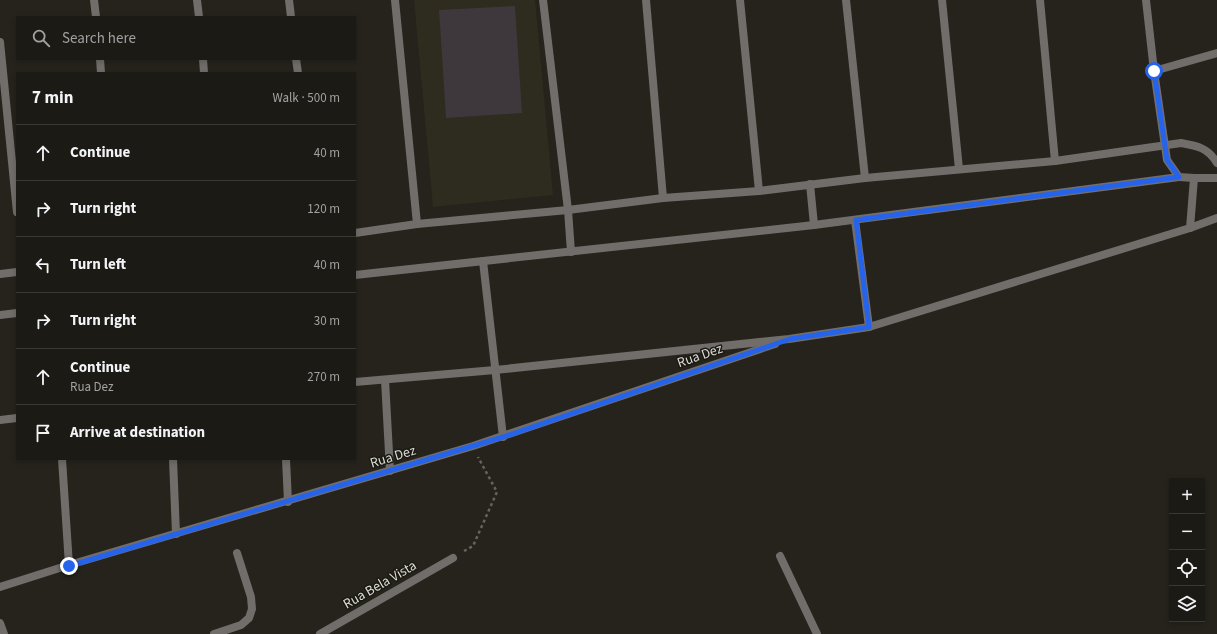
<!DOCTYPE html>
<html lang="en">
<head>
<meta charset="utf-8">
<style>
  :root { --surface:#1c1a15; --page:#292722; --text:#f1f3f6; --muted:#a0a1a0; --line:#3a3834 }
  body { margin:0; font-family:"Source Sans 3",sans-serif; background:var(--page); color:var(--text) }
  .controls { position:absolute; right:12px; bottom:12px; display:grid; overflow:hidden; border-radius:0px; box-shadow:0 2px 6px #0003 }
  .controls button { width:36px; height:36px; display:grid; place-items:center; padding:0; border:0; border-bottom:1px solid var(--line); background:var(--surface); color:var(--text); font:20px sans-serif }
  .stop { position:absolute; width:12px; height:12px; margin:-9px; border:3px solid #2563eb; border-radius:50%; background:#fff }
  .stop.end { background:#2563eb; border-color:#fff; box-shadow:0 1px 4px #0008 }
  .list { margin:0; padding:0; list-style:none }
  h2 { display:flex; justify-content:space-between; align-items:center; height:52px; margin:0; padding:0 16px; font-size:17px }
  h2 small { font-size:13px; font-weight:400; color:var(--muted) }
  .list li { display:grid; grid-template-columns:26px 1fr auto; gap:12px; align-items:center; box-sizing:border-box; height:56px; padding:0 16px; border-top:1px solid var(--line) }
  .list b { display:block; font-size:15px; white-space:nowrap }
  .list p { margin:0; font-size:13px; white-space:nowrap; color:var(--muted) }
  .list em { font-size:13px; font-style:normal; color:var(--muted) }
  .icon { flex:none; width:22px; height:22px; fill:none; stroke:currentColor; stroke-width:2; stroke-linecap:round; stroke-linejoin:round }
  .map { position:relative; flex:none; width:1217px; height:634px; overflow:hidden }
  .search { position:absolute; background:var(--surface); box-shadow:0 2px 6px #0003; left:16px; top:16px; width:340px; height:44px; display:flex; align-items:center; gap:10px; box-sizing:border-box; padding:0 14px; border-radius:0px; color:var(--muted); font-size:15px }
  .panel { position:absolute; background:var(--surface); box-shadow:0 2px 6px #0003; left:16px; top:72px; width:340px; height:388px; border-radius:0px }
  .map>svg:first-child { display:block }
</style>
</head>
<body>
<div class="map">
<svg width="1217" height="634" viewBox="0 0 1217 634">
  <rect width="100%" height="100%" fill="#25231c"/>
  <polygon fill="#2e2b1f" points="414,0 535,0 553,195 433,207"/>
  <polygon fill="#3e373c" points="515,6 522,113 446,118 439,10"/>
  <g fill="none" stroke-linecap="round" stroke-linejoin="round">
    <polyline stroke="#64635d" stroke-width="2.5" stroke-dasharray="3 3" stroke-linecap="butt" points="464,551 473,546 497,492 478,457"/>
    <g stroke="#716d6b" stroke-width="8">
      <polyline points="94,0 96,17"/>
      <polyline points="197,0 199,17"/>
      <polyline points="289,0 291,17"/>
      <polyline points="543,0 568,210 571,252"/>
      <polyline points="646,0 663,198"/>
      <polyline points="740,0 759,191"/>
      <polyline points="846,0 865,178"/>
      <polyline points="942,0 959,169"/>
      <polyline points="1040,0 1055,161"/>
      <polyline points="1146,0 1154,71 1167,160 1179,177 1194,178 1217,178"/>
      <polyline points="0,42 17,212"/>
      <polyline points="100,59 101,73"/>
      <polyline points="203,59 204,73"/>
      <polyline points="296,59 298,73"/>
      <polyline points="1154,71 1217,53"/>
      <polyline points="810,184 814,225"/>
      <polyline points="855,220 869,327"/>
      <path d="M417 224 568 210 663 198 759 191 865 178 1055 161 1181 143C1198 146 1208 148 1217 163"/>
      <polyline points="1190,228 1194,178"/>
      <polyline points="483,261 503,437"/>
      <polyline points="355,275 814,225 1179,177"/>
      <polyline points="0,315 17,313"/>
      <polyline points="385,380 390,471"/>
      <polyline points="355,382 495,370 789,339 869,327 1190,228 1217,218"/>
      <polyline points="0,420 17,418"/>
      <polyline points="62,459 69,565"/>
      <polyline points="173,459 176,534"/>
      <polyline points="286,459 288,502"/>
      <polyline points="780,556 817,634"/>
      <polyline points="0,587 69,565 473,446 775,344"/>
      <polyline points="0,623 4,634"/>
      <polyline points="214,634 241,625 249,618 252,609 251,597 237,553"/>
      <polyline points="320,634 453,558"/>
    </g>
    <g stroke="#716d6b" stroke-width="8">
      <polyline points="355,233 417,224 395,0"/>
      <polyline points="0,274 17,272"/>
    </g>
  </g>
  <g fill="none" stroke-linecap="round" stroke-linejoin="round">
    <polyline stroke="#2563eb" stroke-width="5" points="69,566 503,437 790,339 869,327 856,220 1179,177 1167,160 1154,71"/>
  </g>
  <g text-anchor="middle" dominant-baseline="central" stroke-width="3" stroke-linejoin="round" paint-order="stroke">
    <g font-size="14" fill="#dddcd7" stroke="#1b1a13">
      <text transform="translate(700 356) rotate(-19)">Rua Dez</text>
      <text transform="translate(393 457) rotate(-17)">Rua Dez</text>
      <text transform="translate(380 585) rotate(-30)">Rua Bela Vista</text>
    </g>
  </g>
</svg>
<div class="controls">
<button>+</button>
<button>−</button>
<button><svg class="icon" aria-label="locate" viewBox="0 0 24 24"><circle cx="12" cy="12" r="6"/><path d="M12 2v4M12 18v4M2 12h4M18 12h4"/></svg></button>
<button><svg class="icon" aria-label="layers" viewBox="0 0 24 24"><path d="M12 4l9 5-9 5-9-5zM3 14l9 5 9-5"/></svg></button>
</div>
<div class="stop" style="left:1154px;top:71px"></div>
<div class="stop end" style="left:69px;top:566px"></div>
<div class="search"><svg class="icon" aria-label="search" viewBox="0 0 24 24"><circle cx="10" cy="10" r="6"/><path d="M15 15l6 6"/></svg>Search here</div>
<section class="panel">
<h2>7 min<small>Walk · 500 m</small></h2>
<ul class="list">
<li><svg class="icon" aria-label="ahead" viewBox="0 0 24 24"><path d="M12 20V5M6 11l6-6 6 6"/></svg><div><b>Continue</b></div><em>40 m</em></li>
<li><svg class="icon" aria-label="right" viewBox="0 0 24 24"><path d="M7 20v-9h11M14 6l5 5-5 5"/></svg><div><b>Turn right</b></div><em>120 m</em></li>
<li><svg class="icon" aria-label="left" viewBox="0 0 24 24"><path d="M17 20v-9H6M10 6l-5 5 5 5"/></svg><div><b>Turn left</b></div><em>40 m</em></li>
<li><svg class="icon" aria-label="right" viewBox="0 0 24 24"><path d="M7 20v-9h11M14 6l5 5-5 5"/></svg><div><b>Turn right</b></div><em>30 m</em></li>
<li><svg class="icon" aria-label="ahead" viewBox="0 0 24 24"><path d="M12 20V5M6 11l6-6 6 6"/></svg><div><b>Continue</b><p>Rua Dez</p></div><em>270 m</em></li>
<li><svg class="icon" aria-label="arrive" viewBox="0 0 24 24"><path d="M6 21V4h12l-3 4 3 4H6"/></svg><div><b>Arrive at destination</b></div></li>
</ul>
</section>
</div>
</body>
</html>
